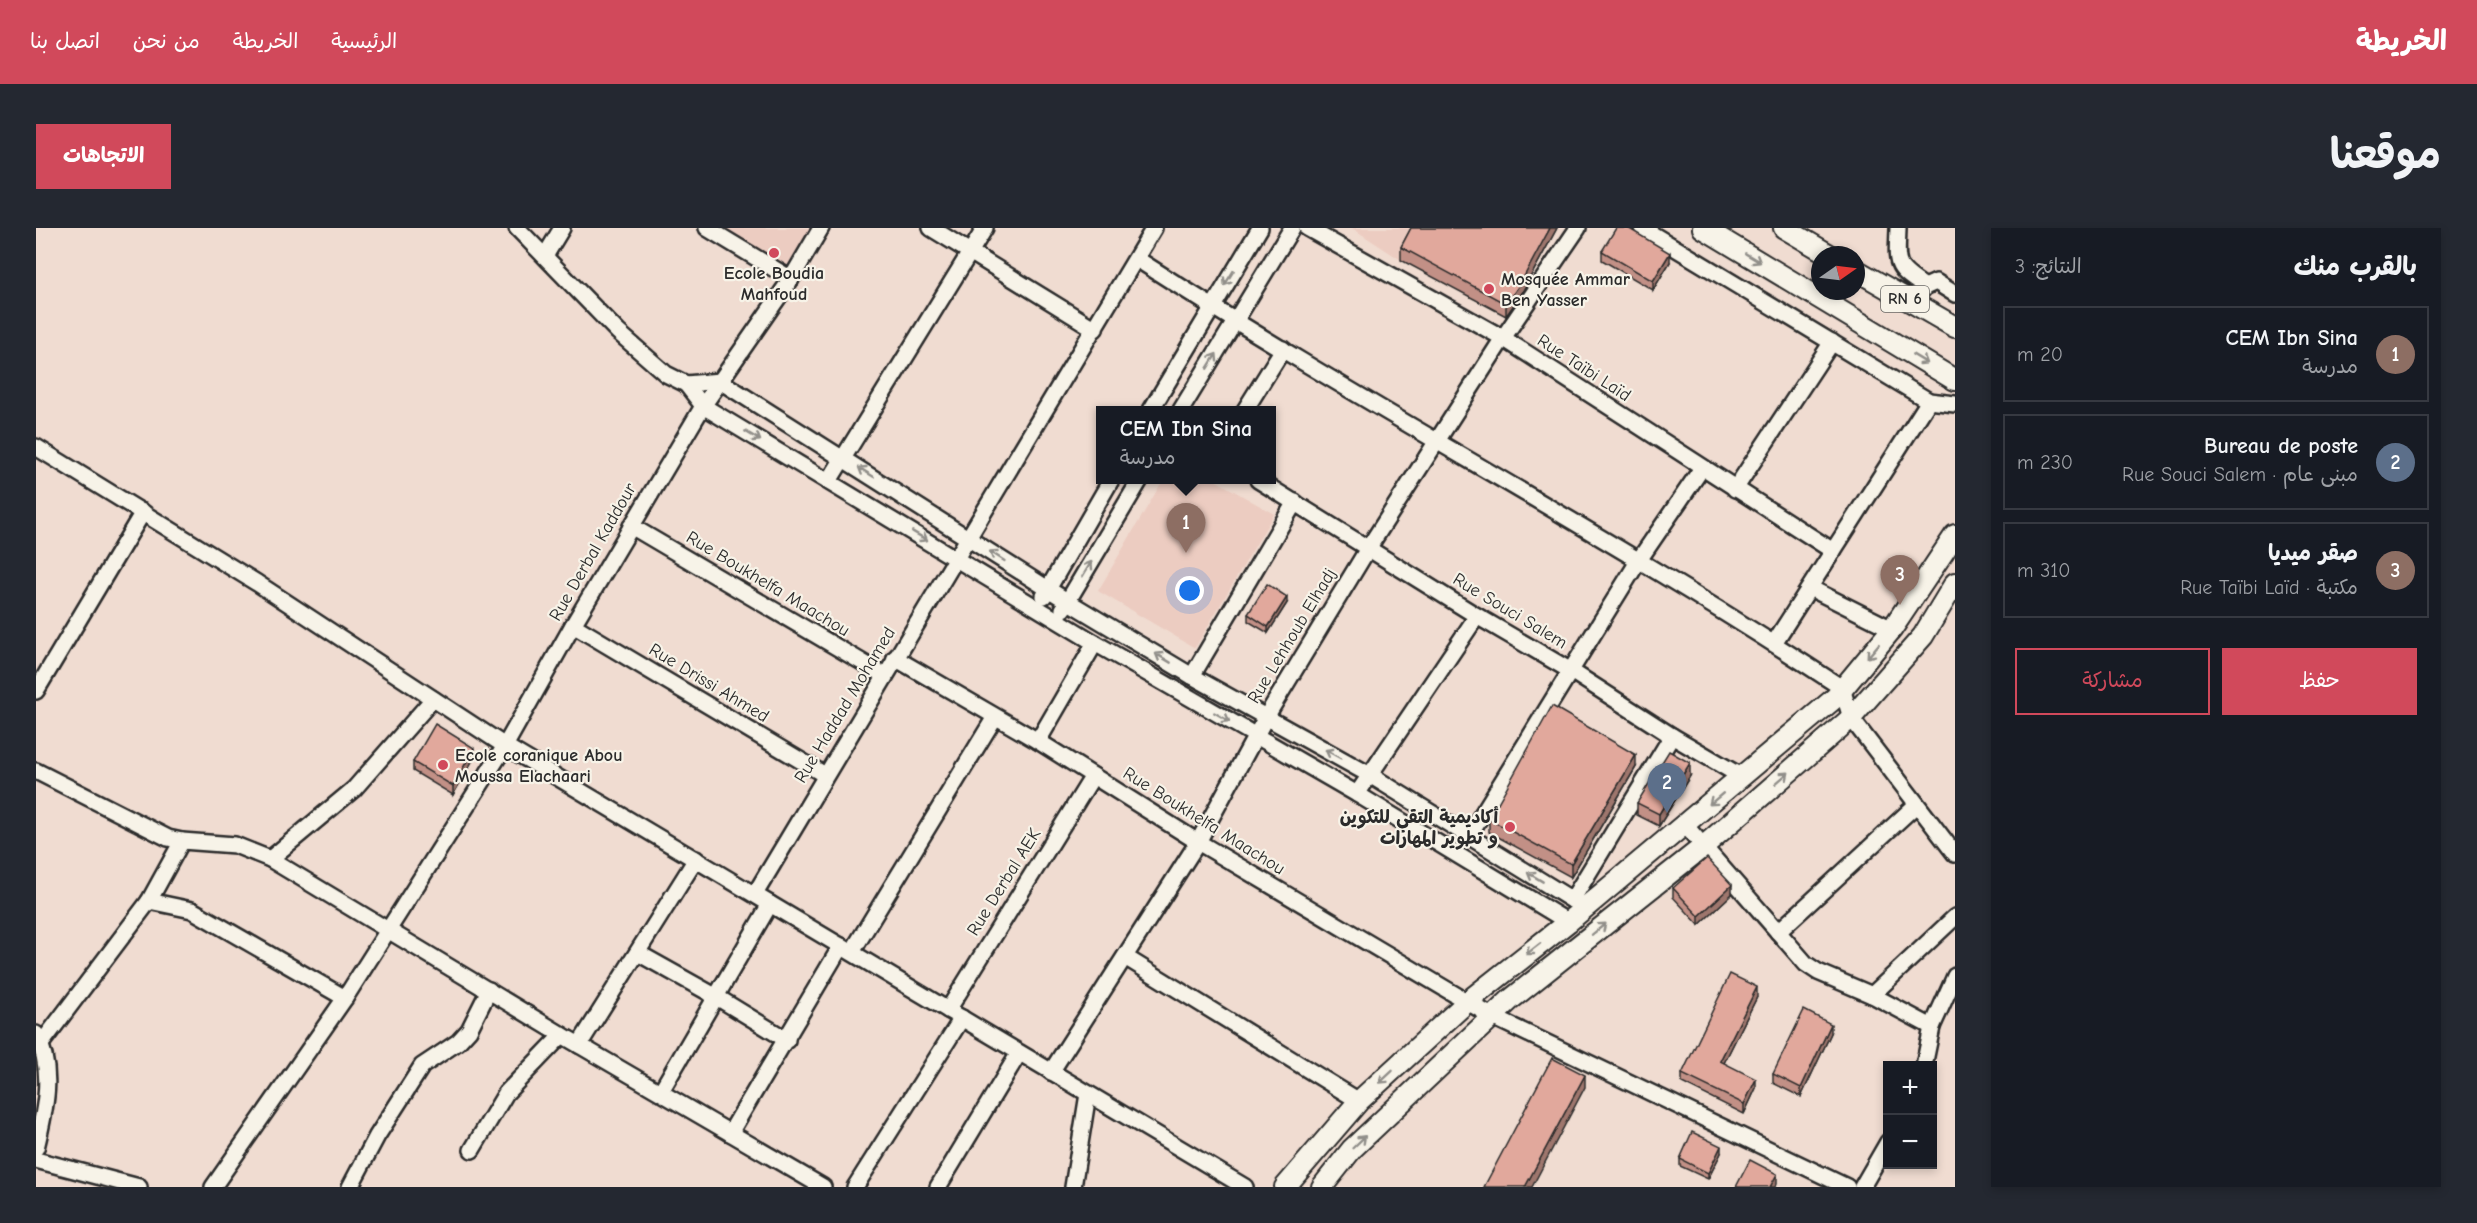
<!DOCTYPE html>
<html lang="ar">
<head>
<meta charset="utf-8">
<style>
  :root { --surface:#171b24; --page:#242831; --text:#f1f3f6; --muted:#9ea1a6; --line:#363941; --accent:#d1495b }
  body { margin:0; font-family:"Comic Neue","Playpen Sans Arabic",sans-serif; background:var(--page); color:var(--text); direction:rtl }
  .controls { position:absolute; right:18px; bottom:18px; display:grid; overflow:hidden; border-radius:0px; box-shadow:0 3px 9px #0003 }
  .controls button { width:54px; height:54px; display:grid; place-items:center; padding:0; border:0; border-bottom:2px solid var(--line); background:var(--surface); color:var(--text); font:30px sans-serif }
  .compass { position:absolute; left:1775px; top:18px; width:54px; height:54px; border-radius:50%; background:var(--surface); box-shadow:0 3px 9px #0003; rotate:76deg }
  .you { position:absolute; left:1154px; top:363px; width:21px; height:21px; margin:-15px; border:4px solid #fff; border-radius:50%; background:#1a73e8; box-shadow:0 0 0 9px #1a73e833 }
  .badge { display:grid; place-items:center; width:39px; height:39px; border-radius:50%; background:var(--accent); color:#fff; font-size:20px; font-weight:700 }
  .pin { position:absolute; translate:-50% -50px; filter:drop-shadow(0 2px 3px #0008) }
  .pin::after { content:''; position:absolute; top:32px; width:21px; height:18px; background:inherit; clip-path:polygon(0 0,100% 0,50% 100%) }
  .popup { position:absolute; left:1060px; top:178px; width:180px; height:78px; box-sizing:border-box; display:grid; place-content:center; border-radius:0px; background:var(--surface); filter:drop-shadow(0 2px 4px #0005); font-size:20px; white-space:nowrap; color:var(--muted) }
  .popup b { font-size:22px; color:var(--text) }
  .popup::after { content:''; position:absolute; left:50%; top:100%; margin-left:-12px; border:12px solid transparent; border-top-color:var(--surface) }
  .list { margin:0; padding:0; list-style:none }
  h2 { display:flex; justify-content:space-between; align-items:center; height:78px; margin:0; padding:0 24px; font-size:26px }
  h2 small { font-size:20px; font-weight:400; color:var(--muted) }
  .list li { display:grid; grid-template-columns:39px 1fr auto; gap:18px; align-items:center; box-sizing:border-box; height:96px; margin:0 12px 12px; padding:0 12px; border:2px solid var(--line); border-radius:0px }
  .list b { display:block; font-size:22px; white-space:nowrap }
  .list p { margin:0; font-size:20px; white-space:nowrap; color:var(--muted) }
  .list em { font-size:20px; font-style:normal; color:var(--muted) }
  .actions { display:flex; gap:12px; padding:18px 24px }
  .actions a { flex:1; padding:14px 0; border:2px solid var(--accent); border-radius:0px; text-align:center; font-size:21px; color:var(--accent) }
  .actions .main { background:var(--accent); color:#fff }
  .map { position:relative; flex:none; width:1919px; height:959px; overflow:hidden; direction:ltr; border-radius:0px }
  header { display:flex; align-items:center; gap:36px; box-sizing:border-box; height:84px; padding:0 30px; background:var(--accent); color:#fff }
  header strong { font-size:28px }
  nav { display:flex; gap:33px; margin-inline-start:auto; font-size:21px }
  .intro { display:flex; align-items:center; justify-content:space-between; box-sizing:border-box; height:144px; padding:0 36px }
  h1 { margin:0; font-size:42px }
  .button { padding:15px 27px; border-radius:0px; background:var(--accent); color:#fff; font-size:21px; font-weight:700 }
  main { display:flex; gap:36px; padding:0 36px }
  aside { flex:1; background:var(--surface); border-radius:0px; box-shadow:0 3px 9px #0003 }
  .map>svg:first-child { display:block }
</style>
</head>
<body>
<header>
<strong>الخريطة</strong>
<nav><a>الرئيسية</a><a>الخريطة</a><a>من نحن</a><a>اتصل بنا</a></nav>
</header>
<div class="intro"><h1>موقعنا</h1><a class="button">الاتجاهات</a></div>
<main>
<aside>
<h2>بالقرب منك<small>النتائج: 3</small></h2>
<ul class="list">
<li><span class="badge" style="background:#8d6e63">1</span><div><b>CEM Ibn Sina</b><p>مدرسة</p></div><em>20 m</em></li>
<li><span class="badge" style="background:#5c6f8a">2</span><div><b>Bureau de poste</b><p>مبنى عام · Rue Souci Salem</p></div><em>230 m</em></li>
<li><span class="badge" style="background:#8d6e63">3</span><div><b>صقر ميديا</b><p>مكتبة · Rue Taïbi Laïd</p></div><em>310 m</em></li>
</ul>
<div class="actions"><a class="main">حفظ</a><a>مشاركة</a></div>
</aside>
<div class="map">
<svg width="1919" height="959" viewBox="0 0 1919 959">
  <rect width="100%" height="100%" fill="#f0dcd1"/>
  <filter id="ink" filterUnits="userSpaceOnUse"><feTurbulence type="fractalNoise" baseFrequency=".0167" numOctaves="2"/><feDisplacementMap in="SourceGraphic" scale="12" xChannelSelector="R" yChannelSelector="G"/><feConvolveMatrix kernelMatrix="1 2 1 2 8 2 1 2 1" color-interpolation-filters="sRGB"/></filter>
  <g filter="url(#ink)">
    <g fill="#ecccc1">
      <polygon points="668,0 780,0 751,49"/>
      <polygon points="1316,0 1382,0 1365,32"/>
      <polygon points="1127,252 1179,252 1238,286 1159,420 1062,363"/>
    </g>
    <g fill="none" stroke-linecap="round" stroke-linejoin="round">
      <g stroke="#2b2b2b" stroke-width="20">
        <g id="minor">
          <polyline points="481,0 582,104 630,146 650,156 684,153 1031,373 1156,448 1334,547 1549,680"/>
          <polyline points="671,0 755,51"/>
          <polyline points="895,0 1059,101"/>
          <polyline points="1271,0 1467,110 1797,323"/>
          <polyline points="1606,0 1893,173 1919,176"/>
          <path d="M1862 0C1861 37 1857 38 1889 59"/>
          <polyline points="509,28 526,0"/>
          <path d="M1101 31C1332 180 1576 308 1806 460L1815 490 1919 626"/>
          <polyline points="1882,67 1889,59 1900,54 1919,66"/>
          <polyline points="650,156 667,178 1059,415 1321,566 1532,694"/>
          <polyline points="1115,182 1224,0"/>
          <polyline points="1145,182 1256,0"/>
          <polyline points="1209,182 1247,121"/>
          <polyline points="0,219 221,355 469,518 1209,959"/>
          <polyline points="1222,252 1441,388 1535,443 1636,508 1706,549"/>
          <polyline points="793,253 949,0"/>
          <polyline points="1699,261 1796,114"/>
          <polyline points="595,298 848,447"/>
          <polyline points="1774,360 1856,401"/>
          <polyline points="1008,368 1075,252"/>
          <polyline points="1027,381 1104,252"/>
          <polyline points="537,397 789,547"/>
          <polyline points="1738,415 1893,173"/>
          <polyline points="859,430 1002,513 1162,614 1457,789 1811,959"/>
          <polyline points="1156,448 1259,274"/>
          <polyline points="0,463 107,284"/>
          <polyline points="1002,513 1059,415"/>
          <polyline points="0,543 132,610 146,613 199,617 234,631 526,807 787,959"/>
          <polyline points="1321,566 1441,388"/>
          <polyline points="1649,597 1770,736 1782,744 1836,767 1896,799"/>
          <polyline points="1432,609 1603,332 1666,240"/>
          <polyline points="146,613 113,673 156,682 309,770"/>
          <polyline points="234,631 318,561 397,471"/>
          <polyline points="719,666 1118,0"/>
          <polyline points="1536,672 1636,508"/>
          <polyline points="1742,704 1880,577"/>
          <polyline points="816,724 959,489"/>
          <polyline points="602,725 679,768 751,812"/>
          <polyline points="1089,729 1323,873"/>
          <polyline points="1836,767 1919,689"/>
          <polyline points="912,782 1057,548"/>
          <path d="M0 806C19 842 9 883 0 920"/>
          <polyline points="5,816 113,673"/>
          <polyline points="543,817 660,631"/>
          <polyline points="1888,838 1896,799 1919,748"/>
          <polyline points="1015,844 1162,614 1230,489 1333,319 1467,110 1542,0"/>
          <polyline points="625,863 734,676"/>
          <polyline points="694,905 805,718"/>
          <polyline points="436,922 470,865 526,807"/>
          <polyline points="0,932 103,959"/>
          <polyline points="177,959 309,770 469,518 537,397 667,178 755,51 785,0"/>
          <polyline points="314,959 341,908 386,838 422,814 433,802 453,762"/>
          <polyline points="819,959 926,790"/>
          <polyline points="902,959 983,825"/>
          <polyline points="1037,959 1052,866"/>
          <polyline points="1826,959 1852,914"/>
        </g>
      </g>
      <g stroke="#2b2b2b" stroke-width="24">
        <g id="major">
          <polyline points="1667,0 1919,152"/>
          <polyline points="1748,0 1794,27"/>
          <polyline points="1820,42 1919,99"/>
          <polyline points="1249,959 1323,873 1431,774 1532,694 1799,470 1856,401 1919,307"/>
          <polyline points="1286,959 1316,921 1474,772 1668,618 1815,490 1887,408 1919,355"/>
        </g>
      </g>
      <use href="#minor" stroke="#f7f3e8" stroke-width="15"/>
      <use href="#major" stroke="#f7f3e8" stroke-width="20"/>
    </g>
    <g fill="#c29086" stroke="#2b2b2b" stroke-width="1.5">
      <polygon points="1375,0 1521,0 1484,68 1470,88 1365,32 1365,19"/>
      <polygon points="1566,23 1634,34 1617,62 1566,32"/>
      <polygon points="1251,375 1232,405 1212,393 1212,386"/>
      <polygon points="438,530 417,567 377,543 377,534"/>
      <polygon points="1600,539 1535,649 1453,604 1453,591"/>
      <polygon points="1654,548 1623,598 1601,587 1601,575"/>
      <polygon points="1637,660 1696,666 1663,697 1637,669"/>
      <polygon points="1721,769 1688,835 1720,860 1708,886 1646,855 1646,846"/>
      <polygon points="1795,805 1765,869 1737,855 1737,846"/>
      <polygon points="1685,925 1672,951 1644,938 1644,931"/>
    </g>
    <g fill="#9e766d" stroke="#2b2b2b" stroke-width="1.5">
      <polygon points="1514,0 1521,0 1484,68 1470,88 1470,76"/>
      <polygon points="1634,25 1634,34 1617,62 1617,53"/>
      <polygon points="1251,369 1251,375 1232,405 1232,399"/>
      <polygon points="438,520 438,530 417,567 417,558"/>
      <polygon points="1600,527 1600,539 1535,649 1535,636"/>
      <polygon points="1654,535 1654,548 1623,598 1623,586"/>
      <polygon points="1696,657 1696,666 1663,697 1663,688"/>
      <polygon points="1721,759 1721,769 1684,843 1684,833"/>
      <polygon points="1795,796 1795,805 1765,869 1765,860"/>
      <polygon points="1549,847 1549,859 1496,959 1489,959"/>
      <polygon points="1720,851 1720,860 1708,886 1708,876"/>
      <polygon points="1685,918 1685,925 1672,951 1672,945"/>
      <polygon points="1741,946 1741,955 1739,959 1734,959"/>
    </g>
    <g fill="#e1a89c" stroke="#2b2b2b" stroke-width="1.5">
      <polygon points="1375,0 1514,0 1484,56 1470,76 1365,19"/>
      <polygon points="1580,0 1592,0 1634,25 1617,53 1566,23"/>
      <polygon points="1231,356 1251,369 1232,399 1212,386"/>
      <polygon points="1516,478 1600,527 1535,636 1453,591"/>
      <polygon points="399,496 438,520 417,558 377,534"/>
      <polygon points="1633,523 1654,535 1623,586 1601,575"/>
      <polygon points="1671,630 1696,657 1663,688 1637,660"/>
      <polygon points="1694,746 1721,759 1684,833 1720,851 1708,876 1646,846"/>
      <polygon points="1768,782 1795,796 1765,860 1737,846"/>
      <polygon points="1516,830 1549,847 1489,959 1448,959"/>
      <polygon points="1656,904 1685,918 1672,945 1644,931"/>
      <polygon points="1714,932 1741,946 1734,959 1700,959"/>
    </g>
    <defs><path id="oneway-shaft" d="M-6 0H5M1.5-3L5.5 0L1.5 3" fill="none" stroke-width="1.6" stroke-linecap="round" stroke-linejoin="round" transform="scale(1.5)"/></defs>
    <g stroke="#918f8a">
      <use href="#oneway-shaft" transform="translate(1717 30) rotate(31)"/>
      <use href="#oneway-shaft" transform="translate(1193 50) rotate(122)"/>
      <use href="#oneway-shaft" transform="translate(1884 131) rotate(31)"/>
      <use href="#oneway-shaft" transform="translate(1176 133) rotate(-58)"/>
      <use href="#oneway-shaft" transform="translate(717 208) rotate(31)"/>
      <use href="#oneway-shaft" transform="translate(830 244) rotate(-148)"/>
      <use href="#oneway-shaft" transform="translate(884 308) rotate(31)"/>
      <use href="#oneway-shaft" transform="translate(961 328) rotate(-147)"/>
      <use href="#oneway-shaft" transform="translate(1051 341) rotate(-59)"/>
      <use href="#oneway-shaft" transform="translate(1837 423) rotate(130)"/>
      <use href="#oneway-shaft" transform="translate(1127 430) rotate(-149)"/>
      <use href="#oneway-shaft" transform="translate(1186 489) rotate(30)"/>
      <use href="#oneway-shaft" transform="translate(1297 526) rotate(-151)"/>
      <use href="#oneway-shaft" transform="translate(1746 550) rotate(-41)"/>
      <use href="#oneway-shaft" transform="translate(1680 571) rotate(140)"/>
      <use href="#oneway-shaft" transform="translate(1499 649) rotate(-149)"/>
      <use href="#oneway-shaft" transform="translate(1563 701) rotate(-39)"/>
      <use href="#oneway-shaft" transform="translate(1497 721) rotate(142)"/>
      <use href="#oneway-shaft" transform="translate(1350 849) rotate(137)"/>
      <use href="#oneway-shaft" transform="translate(1323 914) rotate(-44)"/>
    </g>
  </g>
  <g fill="#d1495b" stroke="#f7f3e8" stroke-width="2">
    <circle cx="738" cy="25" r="6"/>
    <circle cx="1453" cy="61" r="6"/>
    <circle cx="407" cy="537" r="6"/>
    <circle cx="1474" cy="599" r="6"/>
  </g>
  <g text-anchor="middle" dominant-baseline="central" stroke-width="4.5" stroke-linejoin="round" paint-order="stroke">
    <rect fill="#f7f3e8" stroke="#686764" stroke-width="1.5" x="1845" y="58" width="48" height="26" rx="4.5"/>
    <g font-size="16" font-weight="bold" fill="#2b2b2b">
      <text x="1869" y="71">RN 6</text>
    </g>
    <g font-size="18" font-weight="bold" fill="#2b2b2b" stroke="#f7f3e8" text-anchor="start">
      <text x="738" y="45" text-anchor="middle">Ecole Boudia<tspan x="738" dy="21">Mahfoud</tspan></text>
      <text x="1465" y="51">Mosquée Ammar<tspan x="1465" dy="21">Ben Yasser</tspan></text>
      <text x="419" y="527">Ecole coranique Abou<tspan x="419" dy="21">Moussa Elachaari</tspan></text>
      <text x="1462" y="589" text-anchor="end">أكاديمية التقي للتكوين<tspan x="1462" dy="21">و تطوير المهارات</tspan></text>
    </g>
    <g font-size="18" fill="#2b2b2b" stroke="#f7f3e8">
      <text transform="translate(1548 140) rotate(33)">Rue Taïbi Laïd</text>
      <text transform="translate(557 324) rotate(-60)">Rue Derbal Kaddour</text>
      <text transform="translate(732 356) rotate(31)">Rue Boukhelfa Maachou</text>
      <text transform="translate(1474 383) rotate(31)">Rue Souci Salem</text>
      <text transform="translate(1256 408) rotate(-59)">Rue Lehhoub Elhadj</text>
      <text transform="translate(673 455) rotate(31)">Rue Drissi Ahmed</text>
      <text transform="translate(809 477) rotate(-59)">Rue Haddad Mohamed</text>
      <text transform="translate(1168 593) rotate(32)">Rue Boukhelfa Maachou</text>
      <text transform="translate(968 654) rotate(-58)">Rue Derbal AEK</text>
    </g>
  </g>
</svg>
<div class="controls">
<button>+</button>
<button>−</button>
</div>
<svg class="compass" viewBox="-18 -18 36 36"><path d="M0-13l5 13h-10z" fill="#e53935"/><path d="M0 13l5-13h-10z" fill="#9ea1a6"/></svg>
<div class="you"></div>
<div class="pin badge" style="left:1150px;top:325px;background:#8d6e63">1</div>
<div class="popup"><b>CEM Ibn Sina</b>مدرسة</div>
<div class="pin badge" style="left:1631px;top:585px;background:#5c6f8a">2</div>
<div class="pin badge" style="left:1864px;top:377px;background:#8d6e63">3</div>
</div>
</main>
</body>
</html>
